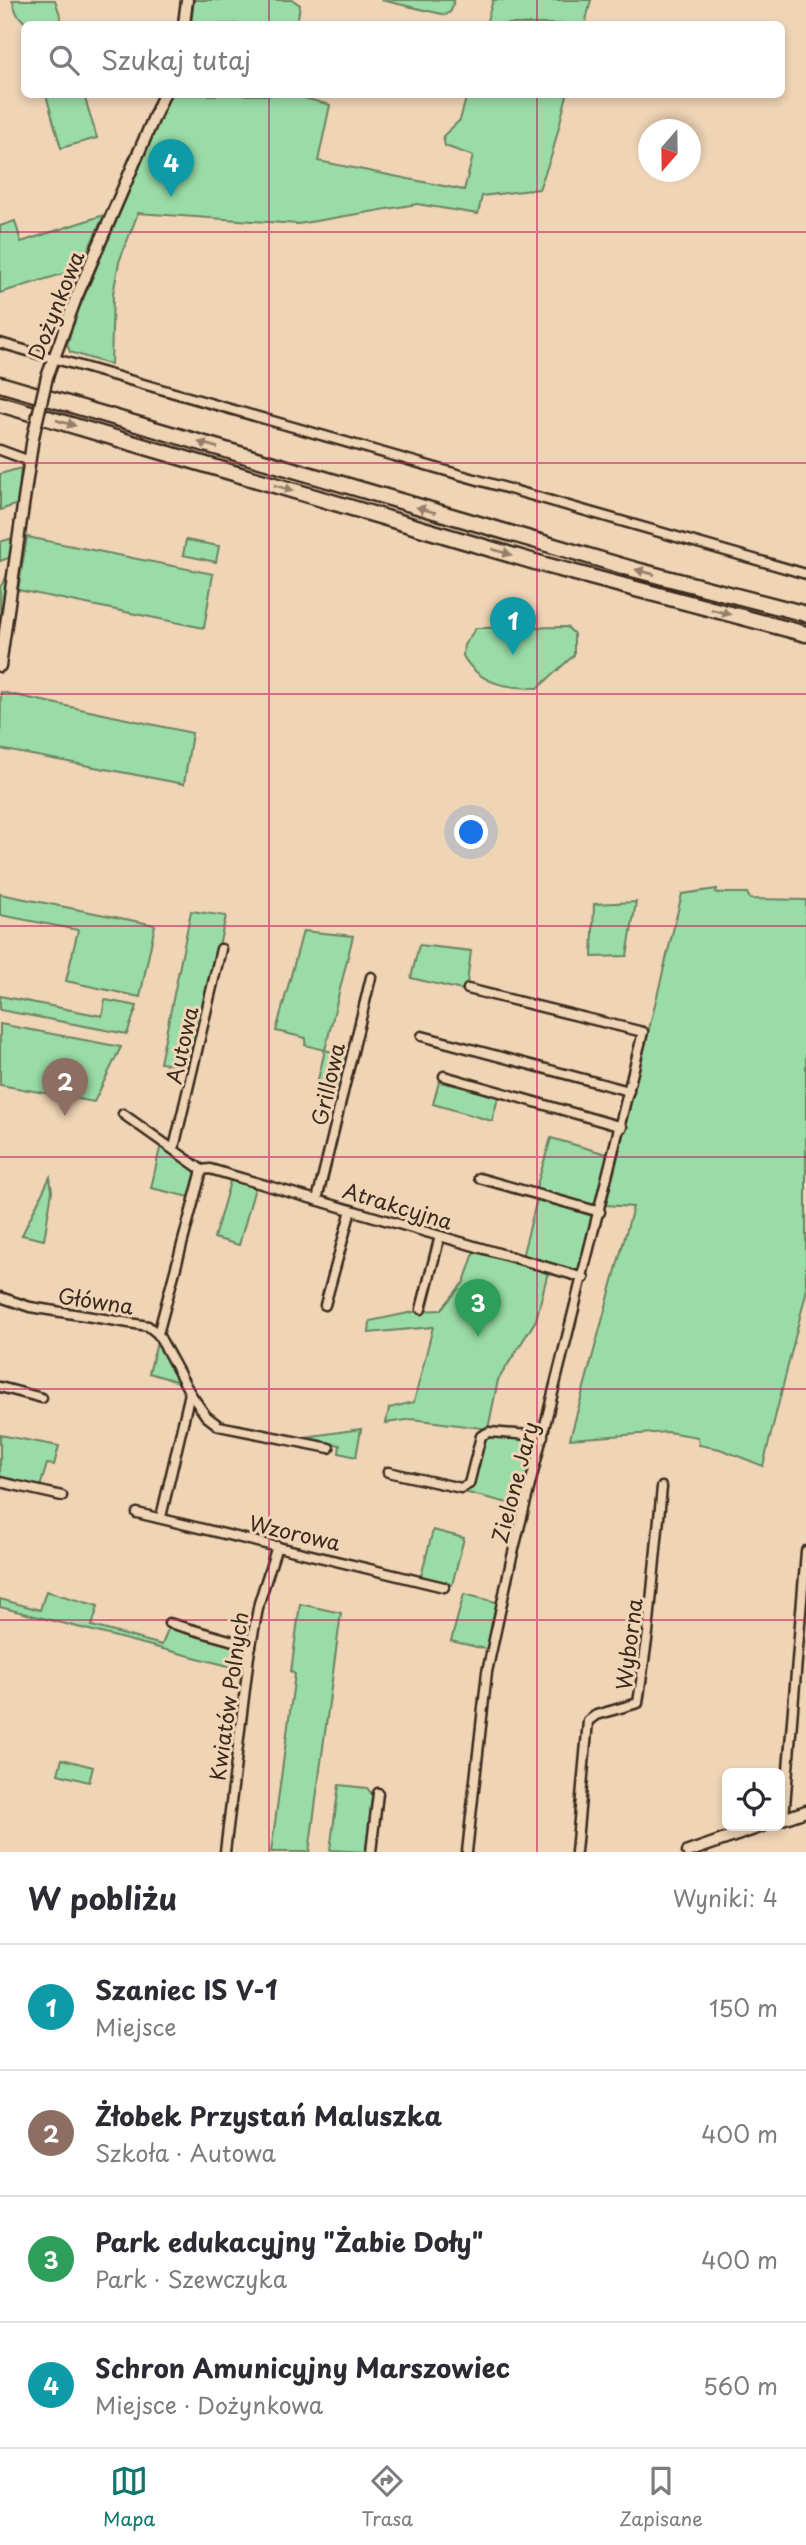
<!DOCTYPE html>
<html lang="pl">
<head>
<meta charset="utf-8">
<style>
  :root { --surface:#fff; --page:#f7f7f7; --text:#2b2b33; --muted:#7c7c81; --line:#e1e1e2; --accent:#0f766e }
  body { margin:0; font-family:"Playpen Sans",sans-serif; background:var(--page); color:var(--text) }
  .controls { position:absolute; right:21px; bottom:21px; display:grid; overflow:hidden; border-radius:10px; box-shadow:0 4px 10px #0003 }
  .controls button { width:63px; height:63px; display:grid; place-items:center; padding:0; border:0; border-bottom:2px solid var(--line); background:var(--surface); color:var(--text); font:35px sans-serif }
  .compass { position:absolute; left:638px; top:119px; width:63px; height:63px; border-radius:50%; background:var(--surface); box-shadow:0 4px 10px #0003; rotate:200deg }
  .you { position:absolute; left:472px; top:833px; width:24px; height:24px; margin:-18px; border:5px solid #fff; border-radius:50%; background:#1a73e8; box-shadow:0 0 0 10px #1a73e833 }
  .badge { display:grid; place-items:center; width:46px; height:46px; border-radius:50%; background:var(--accent); color:#fff; font-size:23px; font-weight:700 }
  .pin { position:absolute; translate:-50% -58px; filter:drop-shadow(0 2px 4px #0008) }
  .pin::after { content:''; position:absolute; top:37px; width:24px; height:21px; background:inherit; clip-path:polygon(0 0,100% 0,50% 100%) }
  .list { margin:0; padding:0; list-style:none }
  h2 { display:flex; justify-content:space-between; align-items:center; height:91px; margin:0; padding:0 28px; font-size:30px }
  h2 small { font-size:23px; font-weight:400; color:var(--muted) }
  .list li { display:grid; grid-template-columns:46px 1fr auto; gap:21px; align-items:center; box-sizing:border-box; height:126px; padding:0 28px; border-top:2px solid var(--line) }
  .list b { display:block; font-size:26px; white-space:nowrap }
  .list p { margin:0; font-size:23px; white-space:nowrap; color:var(--muted) }
  .list em { font-size:23px; font-style:normal; color:var(--muted) }
  .icon { flex:none; width:38px; height:38px; fill:none; stroke:currentColor; stroke-width:2; stroke-linecap:round; stroke-linejoin:round }
  .map { position:relative; flex:none; width:806px; height:1852px; overflow:hidden }
  .search { position:absolute; background:var(--surface); box-shadow:0 4px 10px #0003; left:21px; right:21px; top:21px; height:77px; display:flex; align-items:center; gap:18px; box-sizing:border-box; padding:0 24px; border-radius:10px; color:var(--muted); font-size:26px }
  .sheet { height:595px; background:var(--surface) }
  nav { display:flex; justify-content:space-around; align-items:center; box-sizing:border-box; height:98px; border-top:2px solid var(--line); background:var(--surface); font-size:19px; color:var(--muted) }
  nav a { display:grid; justify-items:center; gap:4px }
  nav .on { color:var(--accent) }
  .map>svg:first-child { display:block }
</style>
</head>
<body>
<div class="map">
<svg width="806" height="1852" viewBox="0 0 806 1852">
  <rect width="100%" height="100%" fill="#efd4b6"/>
  <filter id="ink" filterUnits="userSpaceOnUse"><feTurbulence type="fractalNoise" baseFrequency=".0143" numOctaves="2"/><feDisplacementMap in="SourceGraphic" scale="14" xChannelSelector="R" yChannelSelector="G"/><feConvolveMatrix kernelMatrix="1 2 1 2 8 2 1 2 1" color-interpolation-filters="sRGB"/></filter>
  <g filter="url(#ink)">
    <g fill="#9adca7" stroke="#6a8362" stroke-width="2">
      <polygon points="12,0 55,0 63,24 26,24 17,14"/>
      <polygon points="194,0 293,0 300,5 297,24 191,24"/>
      <polygon points="381,0 454,0 451,11 446,15"/>
      <polygon points="493,0 591,0 585,24 486,24"/>
      <polygon points="46,95 84,95 97,138 61,148"/>
      <polygon points="170,95 293,95 330,105 318,161 464,190 473,156 445,146 443,136 460,120 467,95 567,95 552,154 539,189 482,196 478,214 417,204 298,224 138,213 119,262 113,294 111,365 70,352 67,345 78,311"/>
      <polygon points="104,215 79,269 0,293 0,226 15,221 21,242"/>
      <polygon points="21,468 18,504 0,510 0,474"/>
      <polygon points="27,537 213,574 204,628 18,590"/>
      <polygon points="13,538 11,557 0,561 0,542"/>
      <polygon points="186,540 219,546 216,562 183,555"/>
      <polygon points="8,575 0,637 0,587"/>
      <path d="M567 627 574 634V655L538 688C508 688 480 685 463 656L464 645 476 628Z"/>
      <polygon points="1,692 192,733 184,784 0,749"/>
      <polygon points="717,889 716,893 747,893 750,899 806,900 806,1293 763,1466 720,1449 699,1445 698,1437 668,1432 570,1439 633,1207 606,1205 682,894"/>
      <polygon points="0,894 155,925 140,997 66,981 78,930 0,915"/>
      <polygon points="636,902 627,956 592,957 594,904"/>
      <polygon points="191,911 226,916 190,1067 160,1063"/>
      <polygon points="303,931 353,936 325,1050 350,1057 341,1094 316,1088 325,1050 305,1045 306,1038 276,1031"/>
      <polygon points="419,945 471,951 466,991 411,978"/>
      <polygon points="0,996 102,1016 105,1000 137,1006 127,1034 0,1010"/>
      <polygon points="0,1024 121,1047 94,1102 0,1085"/>
      <polygon points="439,1082 499,1094 492,1121 433,1104"/>
      <polygon points="551,1138 610,1155 596,1204 589,1205 535,1191"/>
      <polygon points="161,1144 198,1170 190,1197 151,1188"/>
      <polygon points="50,1177 52,1191 44,1240 22,1235"/>
      <polygon points="231,1178 256,1184 239,1245 214,1238"/>
      <polygon points="537,1199 596,1217 581,1274 522,1257"/>
      <polygon points="475,1250 548,1272 536,1320 498,1380 488,1429 413,1419 386,1423 389,1408 414,1402 433,1327 369,1333 370,1321 418,1311 441,1310 464,1282"/>
      <polygon points="158,1339 182,1383 149,1373"/>
      <polygon points="361,1429 356,1457 339,1453 340,1445 305,1437"/>
      <path d="M490 1434 537 1439 524 1507 464 1492C481 1478 473 1448 490 1434Z"/>
      <polygon points="0,1435 59,1446 54,1465 47,1464 40,1487 0,1479"/>
      <polygon points="433,1530 464,1538 452,1585 421,1576"/>
      <polygon points="46,1591 98,1606 92,1626 162,1645 169,1626 248,1649 244,1670 0,1607 0,1599 40,1610"/>
      <polygon points="464,1594 500,1603 490,1650 451,1641"/>
      <polygon points="300,1604 341,1613 309,1852 271,1852 295,1674 291,1672"/>
      <polygon points="62,1759 93,1767 89,1782 58,1774"/>
      <polygon points="339,1785 367,1788 375,1798 368,1852 330,1850"/>
    </g>
    <g fill="none" stroke-linecap="round" stroke-linejoin="round">
      <g stroke="#3b2a1e" stroke-width="13">
        <g id="minor">
          <polyline points="0,343 806,574"/>
          <polyline points="0,450 30,461"/>
          <polyline points="422,1036 629,1091"/>
          <polyline points="444,1076 622,1127"/>
          <polyline points="123,1114 202,1170"/>
          <polyline points="174,1148 221,949"/>
          <polyline points="202,1170 210,1169 584,1278"/>
          <polyline points="479,1178 600,1212"/>
          <polyline points="317,1200 371,977"/>
          <polyline points="0,1297 30,1307 148,1326 158,1334 190,1393 206,1416 219,1426 329,1448"/>
          <polyline points="325,1305 351,1210"/>
          <polyline points="421,1309 440,1236"/>
          <polyline points="158,1334 202,1170"/>
          <polyline points="0,1387 42,1398"/>
          <polyline points="388,1472 461,1488 469,1484 481,1436 489,1432 543,1436"/>
          <polyline points="0,1482 62,1496"/>
          <polyline points="137,1513 444,1587"/>
          <polyline points="161,1517 190,1393"/>
          <polyline points="169,1623 251,1646"/>
          <polyline points="784,1818 806,1551"/>
          <polyline points="225,1852 249,1656 259,1603 277,1546"/>
          <polyline points="371,1852 378,1793"/>
          <polyline points="467,1852 487,1672 511,1561 643,1032 468,989"/>
          <polyline points="576,1852 588,1721 596,1715 638,1703 648,1633 662,1487"/>
        </g>
      </g>
      <g stroke="#3b2a1e" stroke-width="15">
        <g id="tertiary">
          <polyline points="184,24 187,0"/>
          <polyline points="47,377 76,298 164,94"/>
          <polyline points="0,666 33,437"/>
          <polyline points="780,1820 806,1811"/>
          <polyline points="688,1852 763,1826"/>
        </g>
      </g>
      <g stroke="#3b2a1e" stroke-width="19">
        <g id="motorway">
          <polyline points="0,384 636,570 806,614"/>
          <polyline points="0,404 545,565 806,634"/>
        </g>
      </g>
      <use href="#minor" stroke="#efd4b6" stroke-width="8"/>
      <use href="#tertiary" stroke="#efd4b6" stroke-width="10"/>
      <use href="#motorway" stroke="#efd4b6" stroke-width="14"/>
      <g stroke="#3b2a1e" stroke-width="15" stroke-linecap="butt">
        <polyline id="tertiary-bridge" points="33,437 47,377"/>
      </g>
      <use href="#tertiary-bridge" stroke="#efd4b6" stroke-width="10"/>
    </g>
    <defs><path id="oneway-solid" d="M-6-.8H1V-3.2L6.5 0L1 3.2V.8H-6Z" transform="scale(1.75)"/></defs>
    <g fill="#957f6a">
      <use href="#oneway-solid" transform="translate(66 423) rotate(16)"/>
      <use href="#oneway-solid" transform="translate(208 445) rotate(-164)"/>
      <use href="#oneway-solid" transform="translate(284 488) rotate(17)"/>
      <use href="#oneway-solid" transform="translate(426 510) rotate(-164)"/>
      <use href="#oneway-solid" transform="translate(502 552) rotate(16)"/>
      <use href="#oneway-solid" transform="translate(645 572) rotate(-165)"/>
      <use href="#oneway-solid" transform="translate(721 612) rotate(15)"/>
    </g>
  </g>
  <path fill="none" stroke="#c2185b" stroke-width="2" stroke-opacity="0.55" d="M269 0V24M537 0V24M269 94V1852M537 94V1852M0 232H806M0 463H806M0 694H806M0 926H806M0 1157H806M0 1389H806M0 1620H806"/>
  <g text-anchor="middle" dominant-baseline="central" stroke-width="6" stroke-linejoin="round" paint-order="stroke">
    <g font-size="21" fill="#3b2a1e" stroke="#efd4b6">
      <text transform="translate(55 305) rotate(-68)">Dożynkowa</text>
      <text transform="translate(181 1045) rotate(-77)">Autowa</text>
      <text transform="translate(327 1084) rotate(-77)">Grillowa</text>
      <text transform="translate(398 1205) rotate(17)">Atrakcyjna</text>
      <text transform="translate(96 1300) rotate(9)">Główna</text>
      <text transform="translate(514 1482) rotate(-75)">Zielone Jary</text>
      <text transform="translate(295 1532) rotate(13)">Wzorowa</text>
      <text transform="translate(628 1644) rotate(-83)">Wyborna</text>
      <text transform="translate(228 1696) rotate(-82)">Kwiatów Polnych</text>
    </g>
  </g>
</svg>
<div class="controls">
<button><svg class="icon" aria-label="locate" viewBox="0 0 24 24"><circle cx="12" cy="12" r="6"/><path d="M12 2v4M12 18v4M2 12h4M18 12h4"/></svg></button>
</div>
<svg class="compass" viewBox="-18 -18 36 36"><path d="M0-13l5 13h-10z" fill="#e53935"/><path d="M0 13l5-13h-10z" fill="#7c7c81"/></svg>
<div class="you"></div>
<div class="pin badge" style="left:513px;top:655px;background:#0f9aa8">1</div>
<div class="pin badge" style="left:65px;top:1116px;background:#8d6e63">2</div>
<div class="pin badge" style="left:478px;top:1337px;background:#2e9e5b">3</div>
<div class="pin badge" style="left:171px;top:197px;background:#0f9aa8">4</div>
<div class="search"><svg class="icon" aria-label="search" viewBox="0 0 24 24"><circle cx="10" cy="10" r="6"/><path d="M15 15l6 6"/></svg>Szukaj tutaj</div>
</div>
<section class="sheet">
<h2>W pobliżu<small>Wyniki: 4</small></h2>
<ul class="list">
<li><span class="badge" style="background:#0f9aa8">1</span><div><b>Szaniec IS V-1</b><p>Miejsce</p></div><em>150 m</em></li>
<li><span class="badge" style="background:#8d6e63">2</span><div><b>Żłobek Przystań Maluszka</b><p>Szkoła · Autowa</p></div><em>400 m</em></li>
<li><span class="badge" style="background:#2e9e5b">3</span><div><b>Park edukacyjny &quot;Żabie Doły&quot;</b><p>Park · Szewczyka</p></div><em>400 m</em></li>
<li><span class="badge" style="background:#0f9aa8">4</span><div><b>Schron Amunicyjny Marszowiec</b><p>Miejsce · Dożynkowa</p></div><em>560 m</em></li>
</ul>
</section>
<nav>
<a class="on"><svg class="icon" aria-label="map" viewBox="0 0 24 24"><path d="M3 6l6-2 6 2 6-2v14l-6 2-6-2-6 2zM9 4v14M15 6v14"/></svg>Mapa</a>
<a><svg class="icon" aria-label="directions" viewBox="0 0 24 24"><path d="M12 3l9 9-9 9-9-9zM9 14v-3h6M13 9l2 2-2 2"/></svg>Trasa</a>
<a><svg class="icon" aria-label="saved" viewBox="0 0 24 24"><path d="M7 4h10v16l-5-4-5 4z"/></svg>Zapisane</a>
</nav>
</body>
</html>
